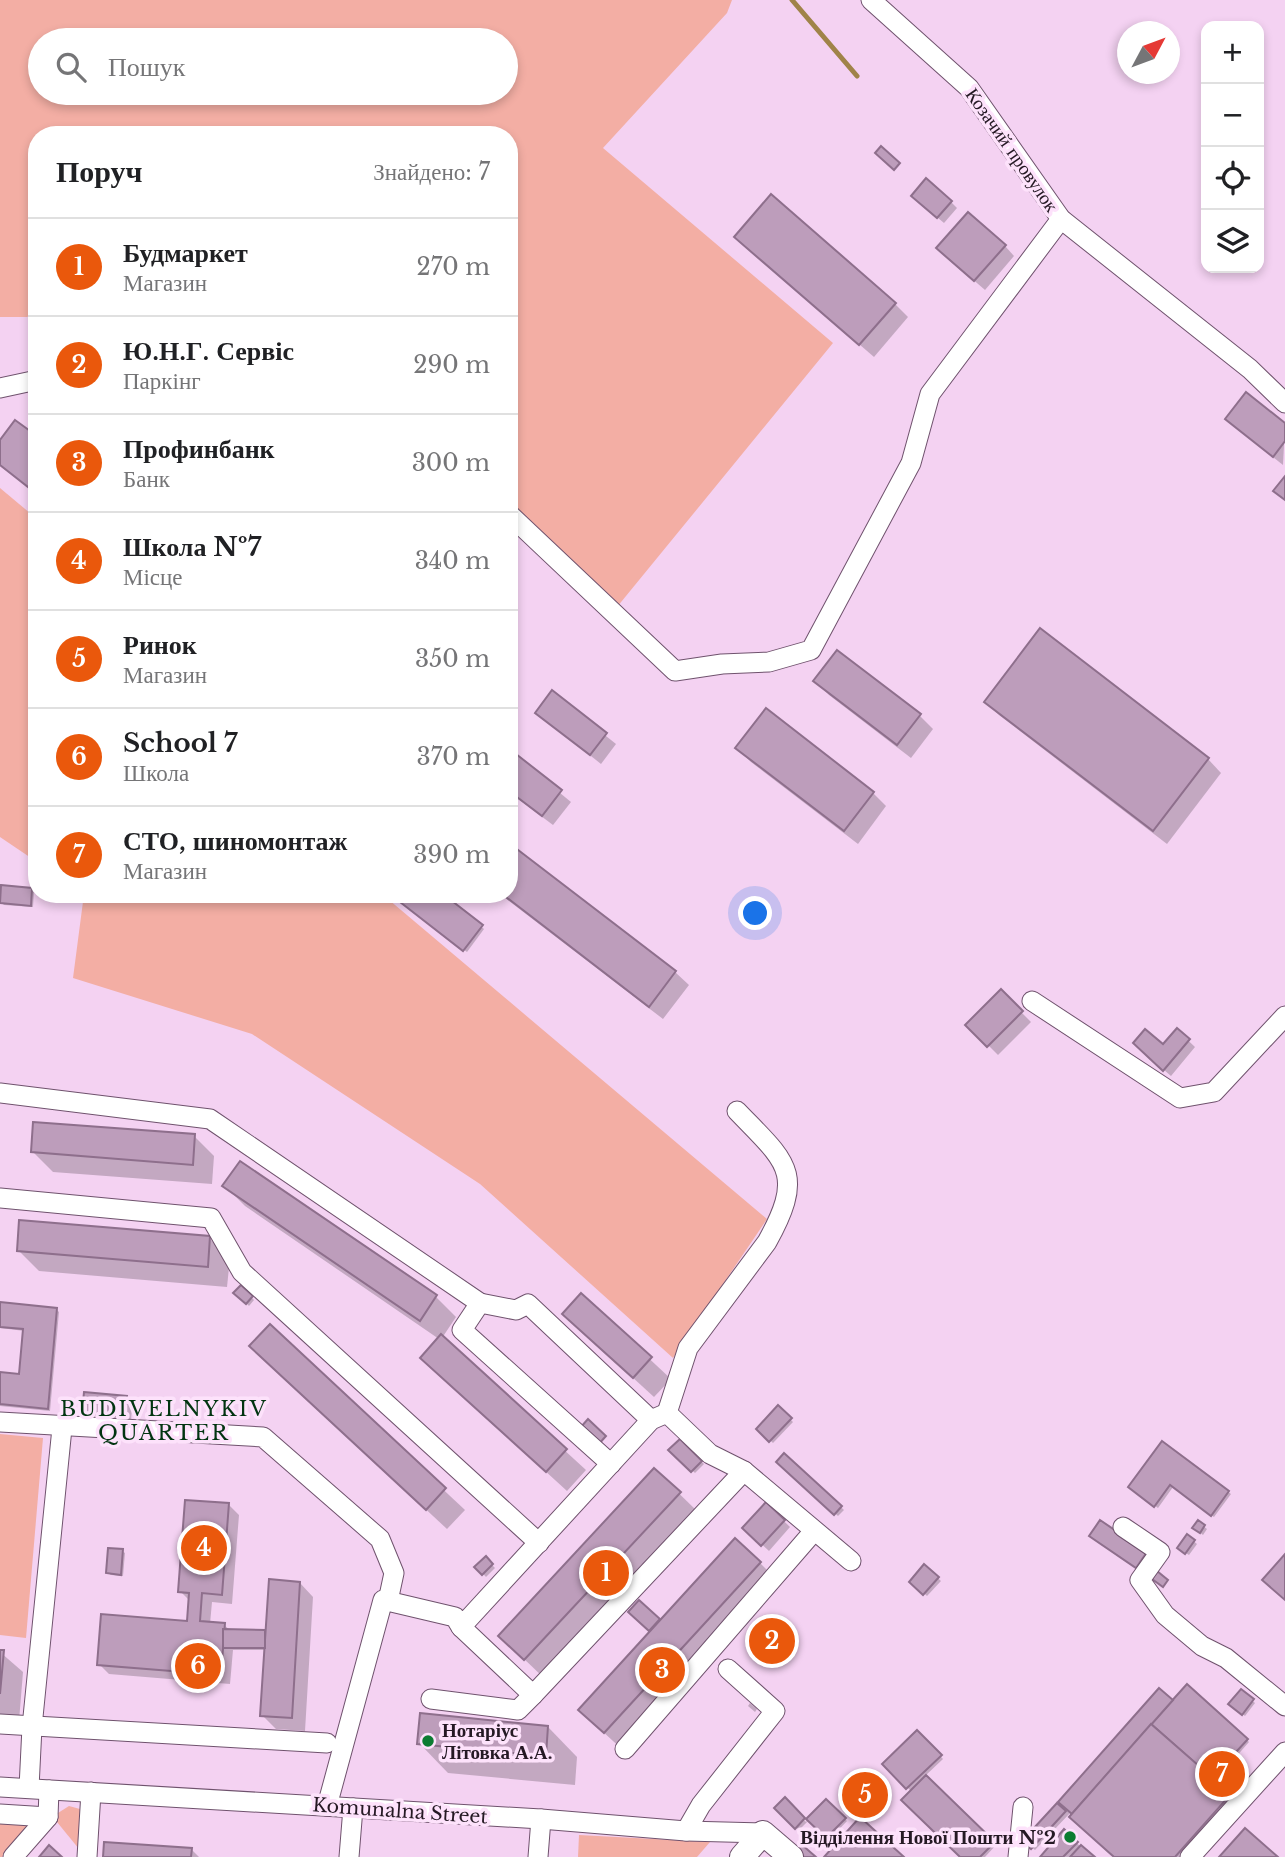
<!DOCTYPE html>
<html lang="uk">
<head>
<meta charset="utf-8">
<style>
  :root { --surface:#fff; --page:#f2f2f2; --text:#202124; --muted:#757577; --line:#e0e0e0; --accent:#ea580c }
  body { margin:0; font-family:"Libre Baskerville",serif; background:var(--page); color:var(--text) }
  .controls { position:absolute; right:21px; top:21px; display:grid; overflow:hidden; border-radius:14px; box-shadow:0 4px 10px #0003 }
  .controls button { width:63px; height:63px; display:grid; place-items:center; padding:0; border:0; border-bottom:2px solid var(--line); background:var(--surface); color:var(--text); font:35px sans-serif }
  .compass { position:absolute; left:1117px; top:21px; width:63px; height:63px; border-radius:50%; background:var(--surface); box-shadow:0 4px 10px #0003; rotate:49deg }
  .you { position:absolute; left:756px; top:914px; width:24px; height:24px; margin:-18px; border:5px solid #fff; border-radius:50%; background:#1a73e8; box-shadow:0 0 0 10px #1a73e833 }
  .badge { display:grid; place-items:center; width:46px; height:46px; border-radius:50%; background:var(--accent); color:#fff; font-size:23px; font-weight:700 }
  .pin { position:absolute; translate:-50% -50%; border:4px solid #fff; box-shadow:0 2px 7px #0006 }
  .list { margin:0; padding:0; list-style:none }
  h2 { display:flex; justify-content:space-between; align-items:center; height:91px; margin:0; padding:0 28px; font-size:30px }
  h2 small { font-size:23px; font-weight:400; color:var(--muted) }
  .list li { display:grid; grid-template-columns:46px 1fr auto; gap:21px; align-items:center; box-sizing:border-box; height:98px; padding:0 28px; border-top:2px solid var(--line) }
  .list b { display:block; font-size:26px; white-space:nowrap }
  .list p { margin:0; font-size:23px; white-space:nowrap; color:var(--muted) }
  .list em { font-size:23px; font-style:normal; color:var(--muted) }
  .icon { flex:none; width:38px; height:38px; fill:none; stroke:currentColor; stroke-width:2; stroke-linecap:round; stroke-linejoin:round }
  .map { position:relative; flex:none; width:1285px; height:1857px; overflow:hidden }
  .search { position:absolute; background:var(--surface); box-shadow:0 4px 10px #0003; left:28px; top:28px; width:490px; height:77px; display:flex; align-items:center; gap:18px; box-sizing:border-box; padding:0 24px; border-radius:38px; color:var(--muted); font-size:26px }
  .panel { position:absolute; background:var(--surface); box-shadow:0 4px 10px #0003; left:28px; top:126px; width:490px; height:777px; border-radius:28px }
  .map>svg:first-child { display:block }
</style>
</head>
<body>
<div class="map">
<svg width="1285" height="1857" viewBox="0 0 1285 1857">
  <rect width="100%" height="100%" fill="#f4d2f2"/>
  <g fill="#f3aea4" fill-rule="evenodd">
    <path d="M0 0H732L727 13 603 148 833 343 617 607 509 505V135H37V313L27 317H0ZM40 40H506V93H40Z"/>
    <polygon points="0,488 37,519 37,862 0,837"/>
    <polygon points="84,894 382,894 767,1219 673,1358 480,1184 252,1034 73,978"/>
    <polygon points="0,1434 43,1438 26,1638 0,1635"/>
    <polygon points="69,1806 80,1809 83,1815 79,1849 57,1822 58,1813"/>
    <polygon points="0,1819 35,1821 2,1857 0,1857"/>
    <polygon points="579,1835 710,1842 697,1857 578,1857"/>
  </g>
  <g fill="#0003">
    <polygon points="919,202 951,202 957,208 944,223"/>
    <polygon points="1005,246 1014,256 985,290 948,258"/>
    <polygon points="750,250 895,304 908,317 874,357"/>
    <polygon points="1285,425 1283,465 1237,429"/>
    <polygon points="37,438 37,494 0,466 0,443"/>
    <polygon points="816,681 920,716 933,729 911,758 829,695"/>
    <polygon points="552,693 616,744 601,764 537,713"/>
    <polygon points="986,702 1208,759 1221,773 1167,844 999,715"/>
    <polygon points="737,748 873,793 886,806 858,844 751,762"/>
    <polygon points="516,757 571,802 553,825 509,792 509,766"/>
    <polygon points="509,845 675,972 689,985 663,1019 500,894 509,894"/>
    <polygon points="31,890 34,892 33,907 4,905 1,902"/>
    <polygon points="440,894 484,929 467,952 393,895"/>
    <polygon points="1001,992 1031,1022 998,1055 968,1025"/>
    <polygon points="1177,1030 1195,1047 1171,1076 1141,1050 1163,1047"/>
    <polygon points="194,1136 214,1156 212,1184 53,1172 33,1152"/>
    <polygon points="240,1163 436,1297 456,1317 442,1338 586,1470 567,1491 422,1358 439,1339 245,1206 225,1186"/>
    <polygon points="209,1238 230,1258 227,1287 39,1271 18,1250"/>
    <polygon points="241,1287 254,1300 249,1306 236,1293"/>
    <polygon points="581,1295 671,1379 654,1397 585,1334"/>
    <polygon points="0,1304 56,1309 59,1312 50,1411 0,1406 0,1374 21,1375 25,1331 0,1328"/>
    <polygon points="270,1327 465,1510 447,1529 272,1366"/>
    <polygon points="126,1398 132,1405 131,1423 90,1419 84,1413"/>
    <polygon points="778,1408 793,1422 773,1443 758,1429"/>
    <polygon points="680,1441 704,1464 695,1473 671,1450"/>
    <polygon points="1162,1443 1231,1494 1214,1517 1173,1487 1158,1508 1133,1489"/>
    <polygon points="784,1455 844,1510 838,1516 778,1461"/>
    <polygon points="655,1470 700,1514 545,1679 521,1656"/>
    <polygon points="766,1504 790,1527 769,1551 744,1528"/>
    <polygon points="229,1505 239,1515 232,1604 212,1602 210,1624 224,1625 231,1631 264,1632 267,1635 300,1583 313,1597 305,1731 276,1729 262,1715 266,1650 233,1650 230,1684 109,1674 99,1664 189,1623 190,1601 180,1591"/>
    <polygon points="1198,1522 1207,1529 1203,1535 1197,1530"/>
    <polygon points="1187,1536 1197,1544 1189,1555 1181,1550"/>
    <polygon points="122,1551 125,1553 123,1576 111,1575 108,1573"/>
    <polygon points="486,1559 495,1568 486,1577 477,1567"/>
    <polygon points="760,1563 780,1583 625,1752 601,1730 652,1631 631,1612 639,1603 660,1622"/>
    <polygon points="924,1566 941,1581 927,1596 911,1581"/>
    <polygon points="0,1652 23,1672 19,1721 0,1720"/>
    <polygon points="1187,1687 1249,1742 1227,1767 1234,1773 1221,1788 1232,1798 1180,1857 1116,1857 1071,1812 1035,1850 1025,1841 1159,1690 1173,1702"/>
    <polygon points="1241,1691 1255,1703 1245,1716 1231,1704"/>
    <polygon points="750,1703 757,1709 755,1712 748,1706"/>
    <polygon points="548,1727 577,1757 575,1785 448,1773 419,1743"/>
    <polygon points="917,1732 943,1759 925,1776 996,1845 985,1857 962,1857 912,1792 884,1764"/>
    <polygon points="785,1800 806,1822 826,1801 847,1821 830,1839 809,1820 799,1830 777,1808"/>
    <polygon points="1064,1831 1081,1847 1093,1857 1042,1857"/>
    <polygon points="191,1849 199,1857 104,1857"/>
  </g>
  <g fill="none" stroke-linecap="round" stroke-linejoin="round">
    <polyline stroke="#a08349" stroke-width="5" points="792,0 857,76"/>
  </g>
  <g fill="#bd9dbb" stroke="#8e6f8c" stroke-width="2">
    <polygon points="881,146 900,163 894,170 875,153"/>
    <polygon points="926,178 952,201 937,218 911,196"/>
    <polygon points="771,194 896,303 859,345 734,237"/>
    <polygon points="968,212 1006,245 974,281 936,248"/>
    <polygon points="1246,392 1285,423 1285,441 1273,457 1225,419"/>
    <polygon points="15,420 37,436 37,475 28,487 0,465 0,440"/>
    <polygon points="1285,476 1285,500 1273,491"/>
    <polygon points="1040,628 1209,758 1153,831 984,702"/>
    <polygon points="837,650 921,714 897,745 813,681"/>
    <polygon points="552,690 607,733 590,755 535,713"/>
    <polygon points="766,708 874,792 844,831 735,748"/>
    <polygon points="516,754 562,790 542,816 509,791 509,763"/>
    <polygon points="509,843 676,971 649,1007 502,894 509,894"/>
    <polygon points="1,885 32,888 31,906 0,903"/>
    <polygon points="443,894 483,925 463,951 391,895"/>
    <polygon points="1001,989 1023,1011 987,1047 965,1025"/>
    <polygon points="1177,1028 1190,1039 1163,1071 1133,1043 1145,1029 1163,1044"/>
    <polygon points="33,1122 195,1134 193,1165 31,1152"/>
    <polygon points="240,1161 437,1295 420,1321 222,1186"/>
    <polygon points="19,1220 210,1236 208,1267 17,1251"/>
    <polygon points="241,1285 253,1296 246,1304 233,1293"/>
    <polygon points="581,1293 652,1357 633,1378 562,1314"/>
    <polygon points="0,1302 57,1308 48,1409 0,1404 0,1372 19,1374 23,1329 0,1327"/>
    <polygon points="270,1324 446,1488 426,1510 249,1346"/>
    <polygon points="441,1334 567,1449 546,1472 420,1358"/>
    <polygon points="84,1392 127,1396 125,1417 82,1413"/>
    <polygon points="778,1405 792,1418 769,1442 756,1429"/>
    <polygon points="588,1419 606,1436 598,1445 580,1428"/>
    <polygon points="680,1439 702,1461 691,1472 668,1450"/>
    <polygon points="1162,1441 1229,1491 1211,1516 1170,1485 1154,1507 1128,1487"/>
    <polygon points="784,1453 842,1506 834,1515 776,1462"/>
    <polygon points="654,1468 681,1492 524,1660 498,1636"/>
    <polygon points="185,1500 229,1503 222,1595 202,1593 200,1621 225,1623 221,1675 97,1665 101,1614 187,1621 189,1593 178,1592"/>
    <polygon points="766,1502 785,1520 761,1546 742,1528"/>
    <polygon points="1100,1520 1147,1552 1136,1568 1089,1536"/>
    <polygon points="1198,1520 1205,1525 1200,1533 1192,1528"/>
    <polygon points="1187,1534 1195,1540 1185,1554 1177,1548"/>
    <polygon points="735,1538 761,1562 604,1733 578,1710"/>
    <polygon points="108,1548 123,1549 121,1575 106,1573"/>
    <polygon points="1285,1554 1285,1600 1262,1580"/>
    <polygon points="486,1556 493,1564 482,1575 474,1567"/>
    <polygon points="924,1564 939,1577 923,1595 909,1582"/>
    <polygon points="1157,1571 1168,1580 1163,1587 1152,1579"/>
    <polygon points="269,1579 300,1582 292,1718 260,1716"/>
    <polygon points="639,1600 660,1619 649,1631 628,1612"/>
    <polygon points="223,1629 265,1630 265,1648 223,1648"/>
    <polygon points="0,1650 4,1650 0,1694"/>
    <polygon points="1187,1684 1248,1739 1212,1778 1151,1724"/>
    <polygon points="1159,1688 1173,1700 1072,1814 1058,1802"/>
    <polygon points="1241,1689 1254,1699 1242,1715 1228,1704"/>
    <polygon points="420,1713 548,1726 546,1756 417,1744"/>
    <polygon points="1151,1724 1231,1794 1175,1857 1114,1857 1069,1817"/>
    <polygon points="917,1730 942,1755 906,1789 882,1764"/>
    <polygon points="1226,1763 1232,1769 1219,1784 1212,1778"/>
    <polygon points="926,1775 995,1842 980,1857 960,1857 901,1800"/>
    <polygon points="785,1797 805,1818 795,1829 774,1808"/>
    <polygon points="826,1799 846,1818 826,1838 806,1819"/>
    <polygon points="1057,1803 1066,1811 1031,1849 1022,1841"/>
    <polygon points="860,1817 904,1857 824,1857"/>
    <polygon points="1245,1828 1278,1857 1219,1857"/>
    <polygon points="1064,1829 1078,1842 1063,1857 1040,1857"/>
    <polygon points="104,1842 192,1848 191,1857 103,1857"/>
    <polygon points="801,1844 816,1857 804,1857 796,1850"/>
    <polygon points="49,1845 62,1857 39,1857"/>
    <polygon points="1081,1845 1095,1857 1070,1857"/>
  </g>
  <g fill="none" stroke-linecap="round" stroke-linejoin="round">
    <g stroke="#6f526d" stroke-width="21">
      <g id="minor">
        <polyline points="871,0 969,88 1061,219 1250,369 1285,403"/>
        <polyline points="0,388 37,380"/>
        <polyline points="509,514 675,671 722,664 769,662 811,650 911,463 930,394 1061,219"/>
        <polyline points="1032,1001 1180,1098 1214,1092 1285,1016"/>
        <polyline points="0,1093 210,1119 480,1303 462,1330 611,1464"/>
        <polyline points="0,1198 211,1218 242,1272 539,1543"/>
        <polyline points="480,1303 516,1310 528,1304 651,1420"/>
        <path d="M667 1413 688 1348 767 1242C806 1172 786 1162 737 1111"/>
        <polyline points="0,1422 263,1437 380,1539 394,1573 388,1601"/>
        <polyline points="1123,1527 1160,1552 1140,1580 1165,1615 1202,1646 1226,1658 1285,1706"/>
        <polyline points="461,1627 533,1695 744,1471"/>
        <polyline points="431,1699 518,1710 533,1695"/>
        <polyline points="0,1724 327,1743"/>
        <polyline points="625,1749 814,1531"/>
        <polyline points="0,1787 541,1819 686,1831 763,1833"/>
        <polyline points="29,1788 32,1727 62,1428"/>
        <polyline points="327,1806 383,1600 455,1617 461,1627 651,1420 667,1413 710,1454 744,1471 851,1561"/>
        <polyline points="0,1814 48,1817"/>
        <polyline points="686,1831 701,1805 775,1711 728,1669"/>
        <polyline points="13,1857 48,1817 49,1790"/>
        <polyline points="87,1857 91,1792"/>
        <polyline points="349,1857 353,1808"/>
        <polyline points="538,1857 541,1819"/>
        <polyline points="1018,1857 1023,1807"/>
        <polyline points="1190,1857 1285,1752"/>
      </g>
    </g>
    <g stroke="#6f526d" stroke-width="26">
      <polyline id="major" points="742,1857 763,1833 791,1857"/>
    </g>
    <use href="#minor" stroke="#fff" stroke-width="19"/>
    <use href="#major" stroke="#fff" stroke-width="24"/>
  </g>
  <g fill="#0c7c32" stroke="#fde2fb" stroke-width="2.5">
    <circle cx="428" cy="1741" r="7"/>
    <circle cx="1070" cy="1837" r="7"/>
  </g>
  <g text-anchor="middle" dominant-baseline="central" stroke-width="7" stroke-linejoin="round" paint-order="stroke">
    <g font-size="19" fill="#251924" stroke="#fde2fb">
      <text transform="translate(1012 150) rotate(55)">Козачий провулок</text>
      <text transform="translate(400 1811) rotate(4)">Komunalna Street</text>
    </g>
    <g font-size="19" font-weight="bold" fill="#251924" stroke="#fde2fb" text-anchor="start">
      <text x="442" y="1730">Нотаріус<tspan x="442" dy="22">Літовка А.А.</tspan></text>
      <text x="1056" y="1837" text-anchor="end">Відділення Нової Пошти №2</text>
    </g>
    <g font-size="21" letter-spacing="2" fill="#023511" stroke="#fde2fb">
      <text x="164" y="1409">BUDIVELNYKIV<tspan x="164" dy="24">QUARTER</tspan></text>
    </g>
  </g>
</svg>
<div class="controls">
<button>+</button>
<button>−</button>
<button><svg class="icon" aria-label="locate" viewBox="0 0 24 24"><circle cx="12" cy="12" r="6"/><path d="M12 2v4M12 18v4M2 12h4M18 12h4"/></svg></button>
<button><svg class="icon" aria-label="layers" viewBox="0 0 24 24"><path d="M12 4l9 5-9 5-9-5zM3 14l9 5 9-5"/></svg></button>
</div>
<svg class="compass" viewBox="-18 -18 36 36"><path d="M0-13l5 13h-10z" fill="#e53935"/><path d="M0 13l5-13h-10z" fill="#757577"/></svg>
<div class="you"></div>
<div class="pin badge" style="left:606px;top:1573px">1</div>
<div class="pin badge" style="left:772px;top:1641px">2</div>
<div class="pin badge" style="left:662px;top:1670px">3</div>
<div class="pin badge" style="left:204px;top:1548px">4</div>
<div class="pin badge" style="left:865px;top:1795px">5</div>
<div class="pin badge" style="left:198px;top:1666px">6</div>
<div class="pin badge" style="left:1222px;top:1774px">7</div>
<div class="search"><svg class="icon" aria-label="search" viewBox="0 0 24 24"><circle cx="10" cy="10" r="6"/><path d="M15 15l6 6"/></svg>Пошук</div>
<section class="panel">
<h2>Поруч<small>Знайдено: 7</small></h2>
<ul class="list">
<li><span class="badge">1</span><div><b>Будмаркет</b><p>Магазин</p></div><em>270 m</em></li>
<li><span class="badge">2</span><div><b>Ю.Н.Г. Сервіс</b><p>Паркінг</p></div><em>290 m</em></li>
<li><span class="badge">3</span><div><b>Профинбанк</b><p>Банк</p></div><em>300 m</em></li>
<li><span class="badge">4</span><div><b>Школа №7</b><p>Місце</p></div><em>340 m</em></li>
<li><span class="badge">5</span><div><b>Ринок</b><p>Магазин</p></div><em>350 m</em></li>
<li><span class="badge">6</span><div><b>School 7</b><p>Школа</p></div><em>370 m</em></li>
<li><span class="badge">7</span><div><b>СТО, шиномонтаж</b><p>Магазин</p></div><em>390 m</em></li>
</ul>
</section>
</div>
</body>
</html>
